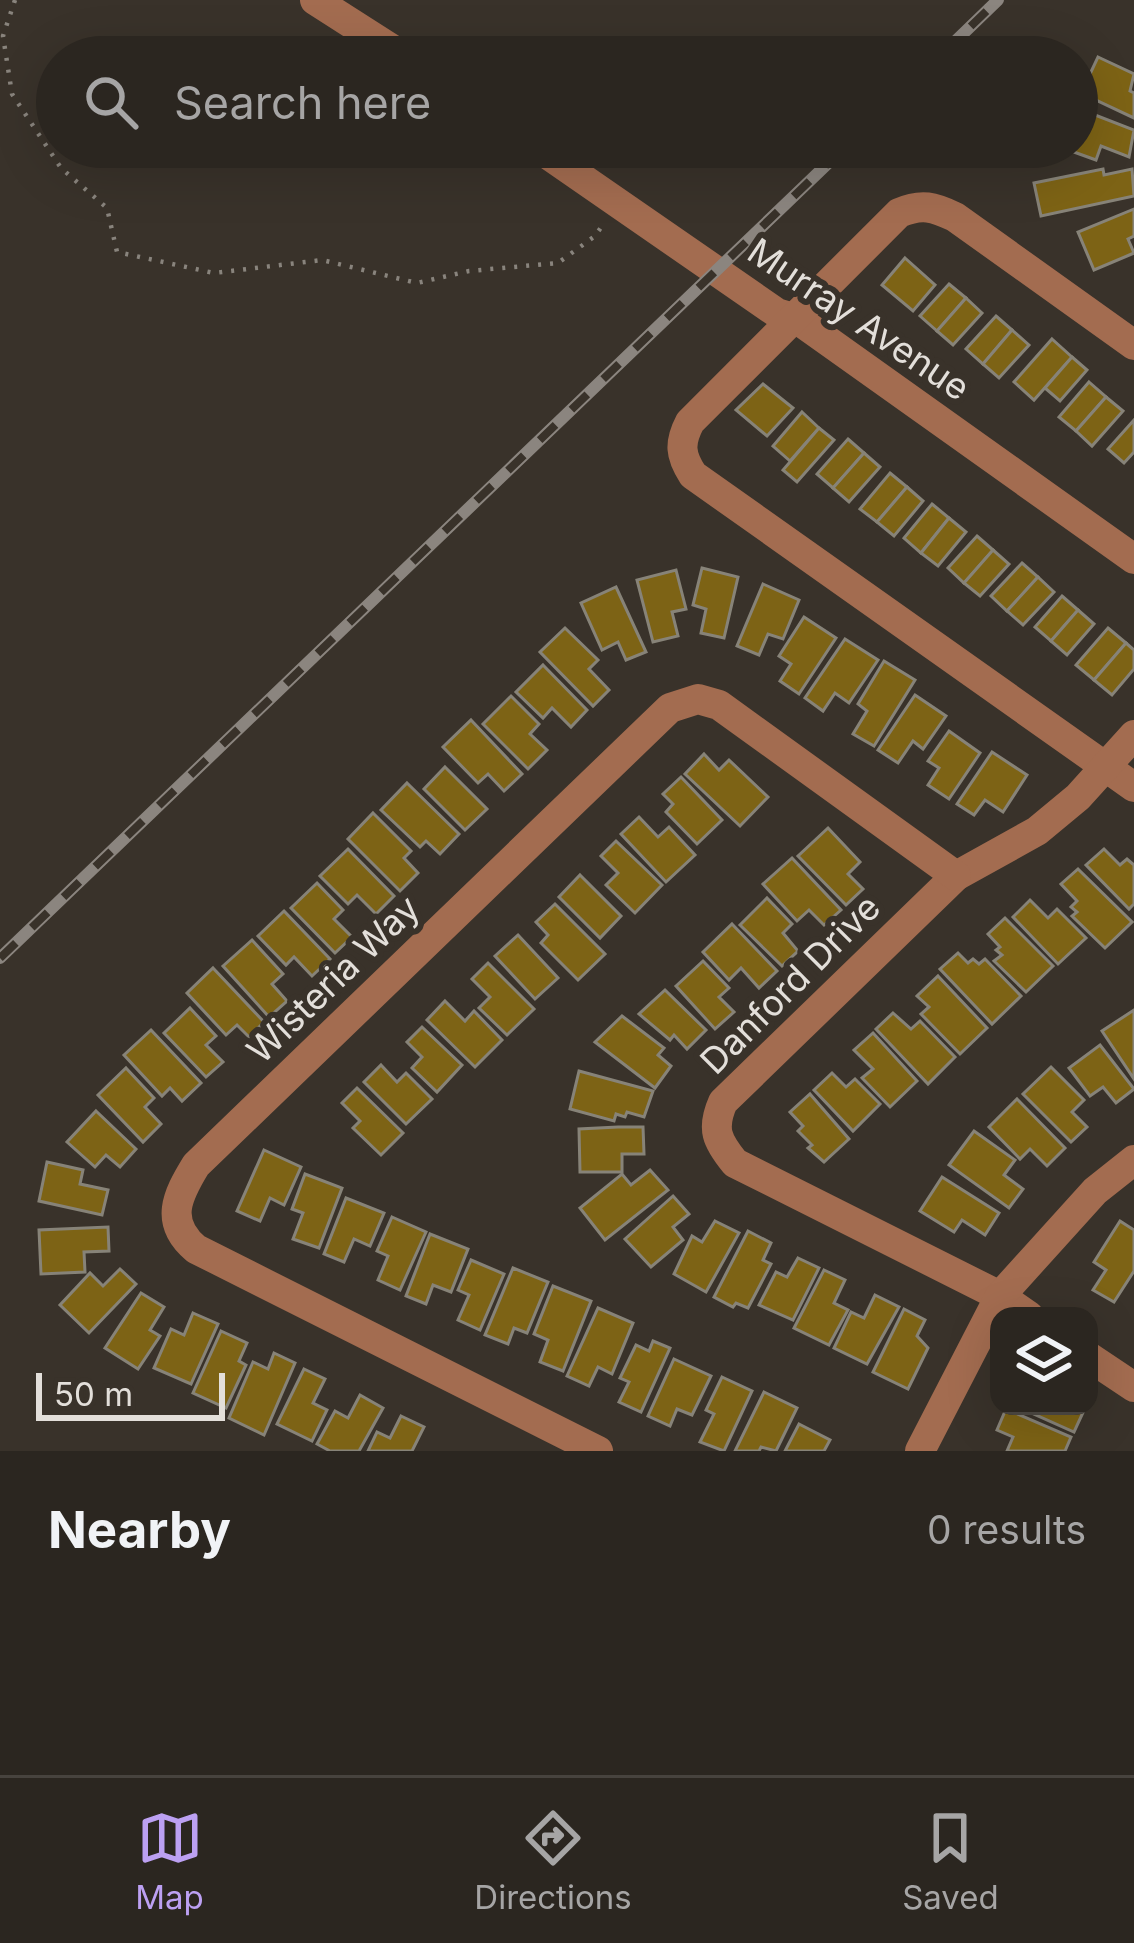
<!DOCTYPE html>
<html lang="en">
<head>
<meta charset="utf-8">
<style>
  :root { --surface:#2b2620; --page:#37322d; --text:#f1f3f6; --muted:#a6a5a5; --line:#47433e; --accent:#bca0f2 }
  body { margin:0; font-family:Inter,sans-serif; background:var(--page); color:var(--text) }
  .controls { position:absolute; right:36px; bottom:36px; display:grid; overflow:hidden; border-radius:24px; box-shadow:0 12px 48px #0002 }
  .controls button { width:108px; height:108px; display:grid; place-items:center; padding:0; border:0; border-bottom:3px solid var(--line); background:var(--surface); color:var(--text); font:60px sans-serif }
  .scale { position:absolute; left:36px; bottom:30px; width:189px; box-sizing:border-box; padding-left:12px; border:6px solid #e3dfda; border-top:0; font-size:33px; line-height:42px; white-space:nowrap; color:#e3dfda; -webkit-text-stroke:9px #39322a; paint-order:stroke }
  .list { margin:0; padding:0; list-style:none }
  h2 { display:flex; justify-content:space-between; align-items:center; height:156px; margin:0; padding:0 48px; font-size:51px }
  h2 small { font-size:39px; font-weight:400; color:var(--muted) }
  .icon { flex:none; width:66px; height:66px; fill:none; stroke:currentColor; stroke-width:2; stroke-linecap:round; stroke-linejoin:round }
  .map { position:relative; flex:none; width:1134px; height:1451px; overflow:hidden }
  .search { position:absolute; background:var(--surface); box-shadow:0 12px 48px #0002; left:36px; right:36px; top:36px; height:132px; display:flex; align-items:center; gap:30px; box-sizing:border-box; padding:0 42px; border-radius:66px; color:var(--muted); font-size:45px }
  .sheet { height:324px; background:var(--surface) }
  nav { display:flex; justify-content:space-around; align-items:center; box-sizing:border-box; height:168px; border-top:3px solid var(--line); background:var(--surface); font-size:33px; color:var(--muted) }
  nav a { display:grid; justify-items:center; gap:6px }
  nav .on { color:var(--accent) }
  .map>svg:first-child { display:block }
</style>
</head>
<body>
<div class="map">
<svg width="1134" height="1451" viewBox="0 0 1134 1451">
  <rect width="100%" height="100%" fill="#39322a"/>
  <g fill="#7d6315" stroke="#878378" stroke-width="3">
    <polygon points="1098,57 1134,74 1130,91 1134,93 1134,118 1081,93"/>
    <polygon points="1077,108 1134,130 1129,157 1101,146 1096,160 1060,147 1077,147"/>
    <polygon points="1103,169 1104,175 1132,169 1134,196 1041,216 1034,183"/>
    <polygon points="1134,209 1134,236 1128,239 1134,253 1094,270 1078,232"/>
    <polygon points="905,258 935,285 913,311 882,285"/>
    <polygon points="949,284 966,298 937,331 920,316"/>
    <polygon points="966,298 982,313 953,345 937,331"/>
    <polygon points="996,316 1012,330 983,364 966,349"/>
    <polygon points="1012,330 1029,345 999,378 983,364"/>
    <polygon points="1052,339 1072,357 1034,400 1014,382"/>
    <polygon points="1072,357 1087,370 1060,401 1045,388"/>
    <polygon points="1089,382 1106,397 1076,431 1059,417"/>
    <polygon points="763,384 793,408 767,436 736,410"/>
    <polygon points="1106,397 1123,411 1092,446 1076,431"/>
    <polygon points="802,412 819,428 790,461 773,446"/>
    <polygon points="1134,420 1134,452 1124,463 1108,449"/>
    <polygon points="819,428 834,440 797,482 783,470"/>
    <polygon points="848,439 864,453 833,488 817,474"/>
    <polygon points="864,453 880,467 849,502 833,488"/>
    <polygon points="890,473 907,487 877,522 860,509"/>
    <polygon points="907,487 923,501 894,536 877,522"/>
    <polygon points="932,504 949,518 921,553 904,538"/>
    <polygon points="949,518 966,532 938,566 921,553"/>
    <polygon points="977,536 993,550 964,583 948,568"/>
    <polygon points="993,550 1009,564 980,596 964,583"/>
    <polygon points="1022,563 1038,577 1007,611 991,596"/>
    <polygon points="702,568 738,577 724,638 701,633 706,609 693,605"/>
    <polygon points="676,570 686,609 672,612 678,636 653,642 637,580"/>
    <polygon points="1038,577 1054,592 1023,625 1007,611"/>
    <polygon points="763,584 799,600 783,639 768,634 759,655 737,646"/>
    <polygon points="616,587 646,652 626,660 618,642 602,650 581,603"/>
    <polygon points="1062,596 1078,610 1051,641 1035,627"/>
    <polygon points="1078,610 1094,624 1067,655 1051,641"/>
    <polygon points="804,617 836,638 799,694 780,681 791,664 779,656"/>
    <polygon points="565,628 598,660 589,669 609,690 593,706 540,652"/>
    <polygon points="1108,628 1126,643 1094,680 1076,665"/>
    <polygon points="845,639 878,660 849,703 835,693 823,711 805,698"/>
    <polygon points="1126,643 1134,650 1134,669 1112,695 1094,680"/>
    <polygon points="884,661 915,680 874,746 853,734 867,711 858,704"/>
    <polygon points="543,665 587,710 571,727 552,708 543,718 516,692"/>
    <polygon points="915,695 946,716 923,749 913,741 898,763 878,750"/>
    <polygon points="511,696 539,724 530,734 547,750 528,769 483,724"/>
    <polygon points="471,720 522,774 504,791 488,774 478,783 443,747"/>
    <polygon points="949,731 980,753 949,799 928,785 939,768 928,761"/>
    <polygon points="992,752 1027,775 1003,812 985,800 974,815 957,804"/>
    <polygon points="704,754 719,770 729,760 768,797 740,826 685,774"/>
    <polygon points="445,767 487,809 465,830 424,789"/>
    <polygon points="681,777 722,820 697,844 666,812 673,804 663,794"/>
    <polygon points="407,783 459,834 440,854 426,841 420,847 381,810"/>
    <polygon points="373,813 411,851 404,858 418,873 400,891 348,839"/>
    <polygon points="639,817 658,837 669,827 695,855 666,882 621,834"/>
    <polygon points="828,828 860,862 848,874 863,889 846,905 798,856"/>
    <polygon points="616,841 662,885 635,913 606,885 618,873 601,856"/>
    <polygon points="348,849 394,896 376,914 357,895 348,904 320,876"/>
    <polygon points="1104,849 1120,865 1127,859 1134,865 1134,904 1129,909 1086,865"/>
    <polygon points="792,858 841,910 824,925 809,910 797,921 763,884"/>
    <polygon points="1078,869 1132,922 1105,948 1072,916 1077,912 1071,907 1077,901 1061,884"/>
    <polygon points="580,875 621,916 600,938 559,897"/>
    <polygon points="317,883 343,910 334,919 352,937 335,953 291,908"/>
    <polygon points="767,898 792,924 783,933 798,951 782,966 740,925"/>
    <polygon points="1030,900 1048,918 1057,909 1086,938 1058,964 1013,917"/>
    <polygon points="555,904 605,954 578,980 541,943 548,935 536,922"/>
    <polygon points="284,911 330,959 312,976 294,957 286,965 258,936"/>
    <polygon points="1005,918 1053,966 1026,992 994,961 1002,955 996,950 1000,947 988,934"/>
    <polygon points="732,924 777,971 759,988 741,968 729,980 703,952"/>
    <polygon points="518,935 558,978 535,999 495,956"/>
    <polygon points="252,940 283,974 272,984 287,1001 269,1017 223,966"/>
    <polygon points="958,953 968,963 973,959 979,964 985,959 1021,996 992,1024 940,969"/>
    <polygon points="703,961 729,988 719,997 734,1012 715,1029 676,986"/>
    <polygon points="488,963 534,1009 507,1035 479,1008 490,997 472,979"/>
    <polygon points="213,968 264,1022 249,1037 237,1025 226,1035 187,993"/>
    <polygon points="938,976 987,1028 960,1054 921,1014 929,1007 917,996"/>
    <polygon points="665,990 706,1030 687,1049 674,1035 670,1040 639,1014"/>
    <polygon points="445,1001 465,1021 474,1011 502,1040 475,1067 427,1020"/>
    <polygon points="190,1008 216,1036 206,1045 223,1062 206,1077 164,1033"/>
    <polygon points="1134,1010 1134,1079 1102,1031"/>
    <polygon points="893,1013 911,1029 920,1021 955,1057 928,1084 876,1029"/>
    <polygon points="622,1016 664,1048 658,1055 671,1066 655,1088 595,1042"/>
    <polygon points="422,1027 462,1065 437,1092 412,1068 422,1057 407,1042"/>
    <polygon points="151,1030 201,1083 182,1101 170,1088 162,1096 124,1055"/>
    <polygon points="873,1033 917,1081 890,1107 862,1078 873,1069 854,1050"/>
    <polygon points="1100,1045 1134,1089 1116,1103 1103,1087 1090,1096 1069,1068"/>
    <polygon points="381,1065 397,1082 406,1073 432,1099 406,1124 364,1082"/>
    <polygon points="1051,1067 1084,1100 1072,1112 1087,1127 1071,1142 1023,1094"/>
    <polygon points="126,1068 154,1098 145,1107 161,1124 143,1142 98,1095"/>
    <polygon points="579,1071 653,1091 644,1117 627,1112 625,1117 616,1114 614,1121 570,1109"/>
    <polygon points="832,1073 846,1087 855,1079 880,1104 853,1131 814,1090"/>
    <polygon points="357,1088 403,1133 381,1155 353,1128 360,1121 342,1103"/>
    <polygon points="810,1094 849,1139 824,1162 808,1148 812,1145 798,1131 803,1126 790,1112"/>
    <polygon points="1017,1099 1065,1148 1047,1166 1030,1149 1020,1159 989,1127"/>
    <polygon points="96,1111 136,1149 120,1167 106,1155 95,1167 67,1142"/>
    <polygon points="618,1127 643,1127 644,1154 622,1154 622,1172 580,1172 579,1129"/>
    <polygon points="974,1131 1015,1160 1004,1175 1023,1189 1009,1208 949,1165"/>
    <polygon points="264,1150 301,1167 284,1205 270,1198 260,1221 237,1211"/>
    <polygon points="47,1162 83,1170 80,1184 108,1190 102,1215 39,1201"/>
    <polygon points="650,1170 668,1190 605,1240 580,1208 622,1174 631,1185"/>
    <polygon points="305,1174 342,1188 319,1248 293,1239 303,1213 292,1209"/>
    <polygon points="942,1177 999,1213 985,1235 962,1220 954,1232 920,1211"/>
    <polygon points="673,1196 689,1214 673,1227 683,1240 651,1267 625,1239"/>
    <polygon points="346,1198 384,1213 370,1246 354,1239 344,1262 324,1254"/>
    <polygon points="392,1217 426,1232 400,1290 378,1280 388,1256 377,1251"/>
    <polygon points="715,1221 739,1233 706,1292 674,1274 692,1236 702,1242"/>
    <polygon points="1120,1221 1134,1230 1134,1271 1114,1302 1093,1290 1106,1270 1094,1262"/>
    <polygon points="108,1227 109,1251 84,1252 85,1272 41,1274 39,1230"/>
    <polygon points="748,1231 771,1243 763,1260 771,1264 748,1308 736,1303 733,1307 714,1297"/>
    <polygon points="430,1234 468,1249 451,1292 433,1285 426,1304 406,1296"/>
    <polygon points="798,1258 819,1268 793,1320 759,1305 776,1272 787,1277"/>
    <polygon points="471,1260 504,1274 480,1330 458,1320 469,1295 458,1290"/>
    <polygon points="513,1268 548,1282 527,1333 514,1328 508,1344 485,1335"/>
    <polygon points="120,1269 136,1284 89,1333 60,1305 90,1273 103,1286"/>
    <polygon points="824,1270 845,1280 834,1303 848,1310 829,1345 794,1328"/>
    <polygon points="553,1286 591,1301 563,1371 540,1362 548,1340 534,1334"/>
    <polygon points="141,1293 164,1307 150,1330 160,1336 138,1369 105,1348"/>
    <polygon points="875,1295 899,1307 867,1364 834,1348 851,1312 864,1318"/>
    <polygon points="598,1308 633,1323 612,1374 598,1367 589,1386 567,1376"/>
    <polygon points="904,1309 925,1320 917,1336 928,1348 908,1389 873,1372"/>
    <polygon points="193,1313 218,1324 191,1384 154,1368 171,1329 184,1335"/>
    <polygon points="221,1331 247,1343 239,1361 246,1365 226,1408 193,1393"/>
    <polygon points="653,1341 670,1348 641,1412 619,1402 629,1382 620,1378 636,1345 649,1351"/>
    <polygon points="274,1353 295,1363 264,1435 229,1418 253,1362 268,1369"/>
    <polygon points="674,1359 711,1376 692,1415 677,1409 670,1426 648,1416"/>
    <polygon points="304,1369 325,1379 313,1403 327,1410 312,1441 277,1424"/>
    <polygon points="722,1377 752,1391 724,1451 700,1442 714,1414 706,1410"/>
    <polygon points="764,1392 797,1408 776,1451 761,1447 759,1451 735,1451"/>
    <polygon points="360,1395 383,1408 359,1451 330,1451 317,1444 335,1411 348,1418"/>
    <polygon points="1016,1406 1086,1406 1074,1432"/>
    <polygon points="1006,1409 1071,1437 1065,1451 1007,1451 1013,1437 997,1430"/>
    <polygon points="401,1416 424,1427 412,1451 368,1451 377,1432 390,1438"/>
    <polygon points="799,1424 830,1440 824,1451 785,1451"/>
  </g>
  <g fill="none" stroke-linecap="round" stroke-linejoin="round">
    <polyline stroke="#89847d" stroke-width="4.5" stroke-dasharray="3 9" stroke-linecap="butt" points="15,0 3,36 12,94 61,168 107,208 117,252 214,273 322,260 417,283 469,271 558,263 595,236 602,226"/>
    <g stroke="#a36c50" stroke-width="30">
      <polyline points="315,0 404,57"/>
      <polyline points="537,147 777,313 797,319 1134,559"/>
      <path d="M1134 345 955 217C934 207 922 203 899 213L690 422C679 443 680 455 693 475L1134 787"/>
      <path d="M1029 1316 1000 1296 735 1163C717 1141 711 1129 723 1102L956 876 1037 831 1078 797 1134 735"/>
      <polyline points="1089,1357 1134,1387"/>
      <path d="M598 1451 196 1249C164 1222 177 1196 196 1165L670 708 698 699 719 705 956 876"/>
      <polyline points="920,1451 1000,1296 1095,1191 1134,1160"/>
    </g>
    <g stroke="#8b857f" stroke-width="12">
      <g id="rail">
        <polyline points="939,57 998,0"/>
        <polyline points="0,958 845,147"/>
      </g>
    </g>
    <use href="#rail" stroke="#39322a" stroke-width="8" stroke-dasharray="22" stroke-linecap="butt"/>
  </g>
  <g text-anchor="middle" dominant-baseline="central" stroke-width="12" stroke-linejoin="round" paint-order="stroke">
    <g font-size="36" fill="#e3dfda" stroke="#39322a">
      <text transform="translate(859 319) rotate(34)">Murray Avenue</text>
      <text transform="translate(333 979) rotate(-44)">Wisteria Way</text>
      <text transform="translate(790 984) rotate(-45)">Danford Drive</text>
    </g>
  </g>
</svg>
<div class="controls">
<button><svg class="icon" aria-label="layers" viewBox="0 0 24 24"><path d="M12 4l9 5-9 5-9-5zM3 14l9 5 9-5"/></svg></button>
</div>
<div class="scale">50 m</div>
<div class="search"><svg class="icon" aria-label="search" viewBox="0 0 24 24"><circle cx="10" cy="10" r="6"/><path d="M15 15l6 6"/></svg>Search here</div>
</div>
<section class="sheet">
<h2>Nearby<small>0 results</small></h2>
<ul class="list">
</ul>
</section>
<nav>
<a class="on"><svg class="icon" aria-label="map" viewBox="0 0 24 24"><path d="M3 6l6-2 6 2 6-2v14l-6 2-6-2-6 2zM9 4v14M15 6v14"/></svg>Map</a>
<a><svg class="icon" aria-label="directions" viewBox="0 0 24 24"><path d="M12 3l9 9-9 9-9-9zM9 14v-3h6M13 9l2 2-2 2"/></svg>Directions</a>
<a><svg class="icon" aria-label="saved" viewBox="0 0 24 24"><path d="M7 4h10v16l-5-4-5 4z"/></svg>Saved</a>
</nav>
</body>
</html>
